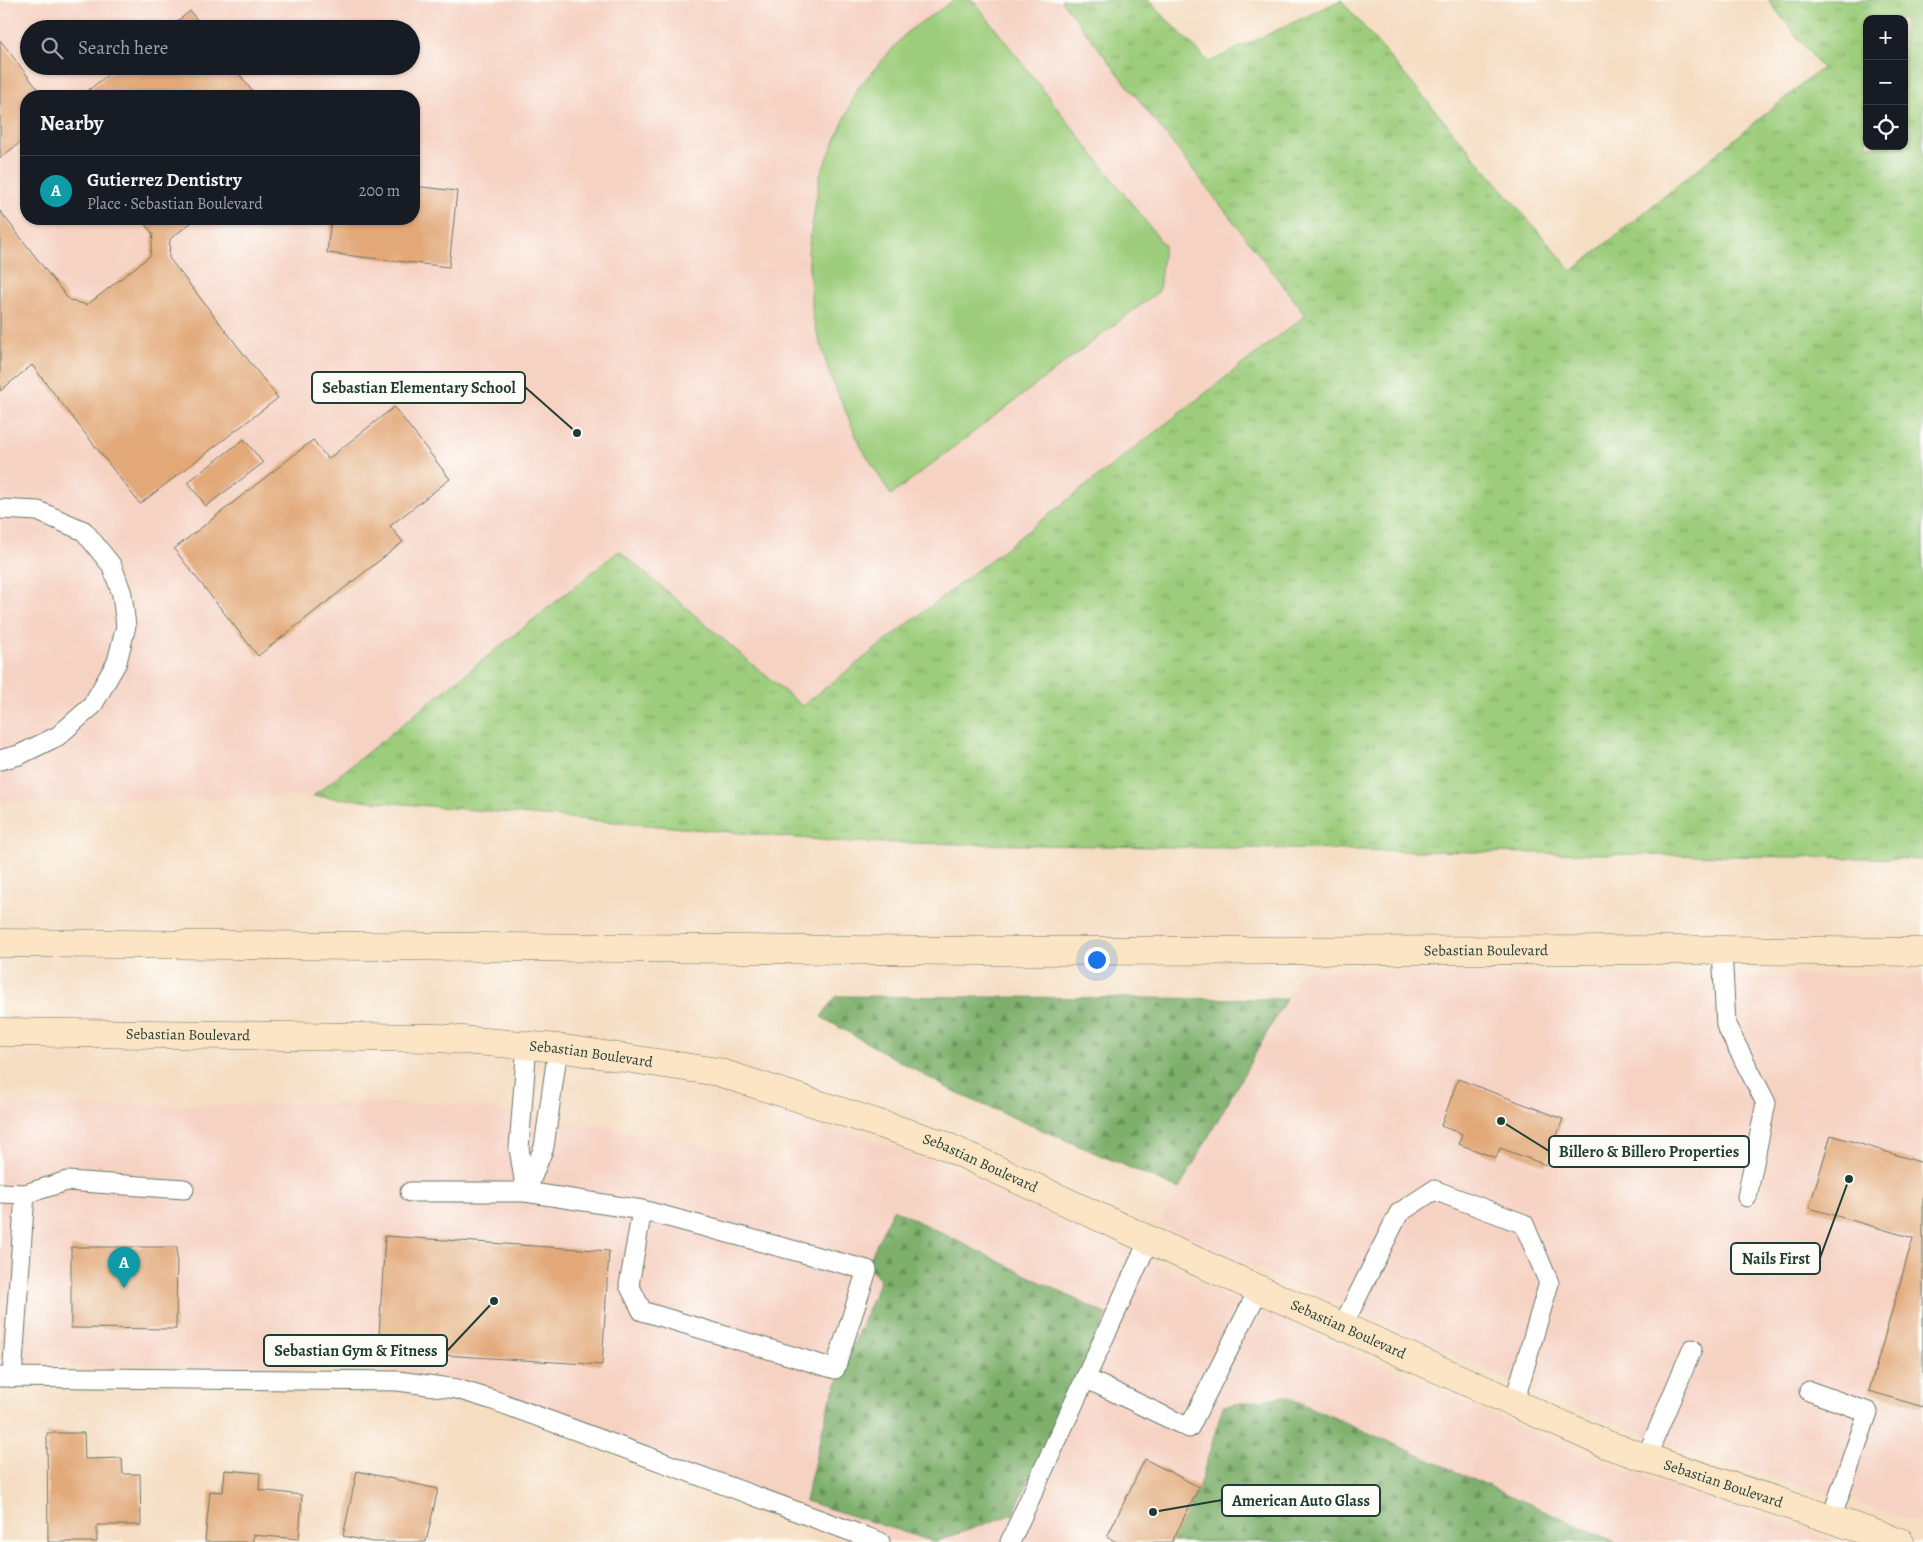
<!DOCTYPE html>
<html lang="en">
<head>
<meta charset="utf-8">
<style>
  :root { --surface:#171b24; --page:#20242c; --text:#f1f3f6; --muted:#9ea1a6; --line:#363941; --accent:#d690ce }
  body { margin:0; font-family:Alegreya,serif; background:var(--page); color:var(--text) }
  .controls { position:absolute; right:15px; top:15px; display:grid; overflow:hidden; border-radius:10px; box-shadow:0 1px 4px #0004 }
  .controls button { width:45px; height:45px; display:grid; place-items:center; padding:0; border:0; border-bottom:1px solid var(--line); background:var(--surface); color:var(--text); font:25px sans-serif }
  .you { position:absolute; left:1096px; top:959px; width:18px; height:18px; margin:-12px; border:4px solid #fff; border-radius:50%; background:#1a73e8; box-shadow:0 0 0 8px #1a73e833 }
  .badge { display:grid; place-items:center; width:32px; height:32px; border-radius:50%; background:var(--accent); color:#fff; font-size:16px; font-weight:700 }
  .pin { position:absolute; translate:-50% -41px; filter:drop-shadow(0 1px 2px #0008) }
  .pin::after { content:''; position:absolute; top:26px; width:18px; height:15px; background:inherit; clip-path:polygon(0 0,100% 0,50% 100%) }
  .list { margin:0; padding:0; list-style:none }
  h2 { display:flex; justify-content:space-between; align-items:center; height:65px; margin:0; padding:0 20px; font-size:21px }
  h2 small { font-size:16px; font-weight:400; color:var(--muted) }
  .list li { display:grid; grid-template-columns:32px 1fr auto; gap:15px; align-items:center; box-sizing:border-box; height:70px; padding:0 20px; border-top:1px solid var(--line) }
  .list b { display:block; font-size:19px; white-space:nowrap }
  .list p { margin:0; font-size:16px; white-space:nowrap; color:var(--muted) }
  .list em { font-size:16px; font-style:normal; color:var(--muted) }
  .icon { flex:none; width:28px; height:28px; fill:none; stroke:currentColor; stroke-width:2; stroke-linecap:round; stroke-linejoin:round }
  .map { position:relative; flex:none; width:1923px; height:1542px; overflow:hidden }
  .search { position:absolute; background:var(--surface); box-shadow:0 1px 4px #0004; left:20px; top:20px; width:400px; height:55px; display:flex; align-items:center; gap:12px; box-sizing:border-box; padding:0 18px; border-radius:28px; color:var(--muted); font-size:19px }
  .panel { position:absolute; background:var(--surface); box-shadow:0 1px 4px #0004; left:20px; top:90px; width:400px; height:135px; border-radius:20px }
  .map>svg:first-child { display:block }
</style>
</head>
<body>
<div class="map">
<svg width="1923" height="1542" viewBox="0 0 1923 1542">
  <defs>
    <pattern id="grass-tufts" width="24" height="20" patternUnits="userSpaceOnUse" patternTransform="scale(1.25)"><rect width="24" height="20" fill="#9dcd7c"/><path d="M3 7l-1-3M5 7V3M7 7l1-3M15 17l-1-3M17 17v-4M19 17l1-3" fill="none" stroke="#7fa866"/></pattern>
    <pattern id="forest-firs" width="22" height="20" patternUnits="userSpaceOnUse" patternTransform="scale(1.25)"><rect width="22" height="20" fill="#7eb06c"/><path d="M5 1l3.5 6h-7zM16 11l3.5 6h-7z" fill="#67905a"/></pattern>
  </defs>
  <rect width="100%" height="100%" fill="#fdfcf7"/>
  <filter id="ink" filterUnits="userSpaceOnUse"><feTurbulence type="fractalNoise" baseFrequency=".02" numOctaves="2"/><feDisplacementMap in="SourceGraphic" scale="10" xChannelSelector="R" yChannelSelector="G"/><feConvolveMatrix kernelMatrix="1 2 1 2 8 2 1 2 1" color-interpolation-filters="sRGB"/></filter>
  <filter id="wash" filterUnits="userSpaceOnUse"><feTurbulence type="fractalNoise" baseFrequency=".0096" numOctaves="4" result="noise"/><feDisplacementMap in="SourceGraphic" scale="20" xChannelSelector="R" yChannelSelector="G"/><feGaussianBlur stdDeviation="1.12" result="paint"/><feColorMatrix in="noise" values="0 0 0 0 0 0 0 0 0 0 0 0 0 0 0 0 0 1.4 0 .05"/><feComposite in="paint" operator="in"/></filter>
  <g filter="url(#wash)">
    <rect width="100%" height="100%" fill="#f5ddc2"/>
    <g fill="#f6d2c3" fill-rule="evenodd">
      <path d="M0 0H1061L1306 314 802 706 619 551 313 796 0 803ZM29 29H411V66H29ZM26 96H414V219H26Z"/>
      <polygon points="1302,970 1694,978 1923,974 1923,1521 1918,1522 1666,1443 1541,1394 1159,1224"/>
      <polygon points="450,1103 653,1135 790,1164 783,1112 931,1159 1140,1257 1599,1462 1841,1542 897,1542 467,1386 434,1379 353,1368 185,1372 185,1366 0,1366 0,1107"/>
    </g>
    <path fill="url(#grass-tufts)" stroke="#5e8558" fill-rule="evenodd" d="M1061 0H1148L1209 62 1341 0 1572 271 1822 68 1768 0H1923V859L844 842 313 796 619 551 802 706 1306 315ZM1867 19H1904V146H1867Z"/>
    <g fill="url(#forest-firs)" stroke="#4e7650">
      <polygon points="836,996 1286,999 1179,1189 956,1093 821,1017"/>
      <polygon points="893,1209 1107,1315 1013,1514 935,1542 805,1501 829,1403 880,1280 867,1265"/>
      <polygon points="1285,1396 1616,1542 1172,1542 1199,1487 1223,1406"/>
    </g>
    <polygon fill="#9dcd7c" stroke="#5e8558" points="954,0 973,0 1164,245 1159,291 891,495 860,445 830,375 813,319 808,252 820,175 858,88 907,32"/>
    <g id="blocks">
      <g fill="#e2a878">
        <polygon points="190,11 204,29 168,29"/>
        <polygon points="0,40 43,96 26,96 26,138 0,158"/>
        <polygon points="119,66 233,66 256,96 81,96"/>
        <polygon points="414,186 457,191 449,267 327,253 331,219 414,219"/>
        <polygon points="0,211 69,300 87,305 150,256 153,234 141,219 196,219 170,239 169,258 278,398 140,504 32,365 0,391"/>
        <polygon points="394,407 450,479 390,526 403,542 258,656 174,549 313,440 328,459"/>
        <polygon points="244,439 263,463 206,506 188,482"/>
        <polygon points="1458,1079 1563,1119 1546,1165 1500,1148 1496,1158 1459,1144 1462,1134 1441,1126"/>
        <polygon points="1831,1135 1923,1163 1923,1407 1869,1391 1913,1238 1809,1208"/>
        <polygon points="385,1236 609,1251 602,1365 378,1351"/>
        <polygon points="71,1247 177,1247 176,1329 71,1328"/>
        <polygon points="47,1433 84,1433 85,1459 122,1458 123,1474 140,1474 141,1525 97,1525 97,1542 48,1542"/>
        <polygon points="1145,1459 1199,1487 1172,1542 1117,1542 1107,1537"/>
        <polygon points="225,1470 260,1473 259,1490 302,1495 299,1539 253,1535 253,1542 205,1542 210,1491 223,1492"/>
        <polygon points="357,1471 438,1489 426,1542 372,1542 343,1536"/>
      </g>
    </g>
  </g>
  <g filter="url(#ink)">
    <use href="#blocks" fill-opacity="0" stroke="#6a7566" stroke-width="1"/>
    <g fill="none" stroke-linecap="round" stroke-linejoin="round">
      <g stroke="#6a7566" stroke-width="21">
        <g id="lane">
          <polyline points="0,509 38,511 84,531 112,566 122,594 126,626 117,662 92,706 58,736 19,755 0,760"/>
          <polyline points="1722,950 1726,1025 1766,1103 1747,1197"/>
          <polyline points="410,1192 526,1192 642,1210 867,1270 835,1369 642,1311 629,1285 642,1210"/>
          <polyline points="526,1192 544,1147 558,1048"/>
          <polyline points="526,1192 519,1148 527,1044"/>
          <polyline points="0,1193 25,1194 67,1181 184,1189"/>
          <polyline points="1342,1327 1399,1213 1434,1190 1524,1224 1549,1283 1514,1403"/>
          <polyline points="0,1377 398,1381 457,1389 493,1400 880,1542"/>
          <polyline points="12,1377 25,1194"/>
          <polyline points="1085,1378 1189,1428 1259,1289"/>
          <polyline points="1809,1391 1868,1412 1831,1519"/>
          <polyline points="1646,1458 1692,1349"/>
          <polyline points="1010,1542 1149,1240"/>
        </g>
      </g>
      <g stroke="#6a7566" stroke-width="29">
        <g id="secondary">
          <path id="s1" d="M0 943 982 951 1722 950 1923 952"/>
          <path id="s2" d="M0 1032 439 1038 558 1048 718 1072 939 1143 1149 1240 1608 1445 1900 1542"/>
        </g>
      </g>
      <use href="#lane" stroke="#fff" stroke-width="19"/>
      <use href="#secondary" stroke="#fce5c4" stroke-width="28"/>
    </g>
  </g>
  <g text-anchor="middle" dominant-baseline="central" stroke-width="4" stroke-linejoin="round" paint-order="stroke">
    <g font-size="15" fill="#1f3d34" stroke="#fdfcf7">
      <text stroke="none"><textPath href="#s1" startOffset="1486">Sebastian Boulevard</textPath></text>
      <text stroke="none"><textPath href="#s2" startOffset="188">Sebastian Boulevard</textPath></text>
      <text stroke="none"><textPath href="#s2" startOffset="592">Sebastian Boulevard</textPath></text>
      <text stroke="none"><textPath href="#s2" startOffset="998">Sebastian Boulevard</textPath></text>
      <text stroke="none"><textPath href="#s2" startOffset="1402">Sebastian Boulevard</textPath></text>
      <text stroke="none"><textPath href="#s2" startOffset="1808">Sebastian Boulevard</textPath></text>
    </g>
  </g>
  <path fill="none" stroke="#1f3d34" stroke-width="2" d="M577 433L525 387M1501 1121L1549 1151M1849 1179L1820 1258M494 1301L447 1351M1153 1512L1222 1500"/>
  <g fill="#1f3d34" stroke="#fdfcf7" stroke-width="2">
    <circle cx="577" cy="433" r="5"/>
    <circle cx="1501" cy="1121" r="5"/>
    <circle cx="1849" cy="1179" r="5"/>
    <circle cx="494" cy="1301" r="5"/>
    <circle cx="1153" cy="1512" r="5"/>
  </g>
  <g fill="#fdfcf7" stroke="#1f3d34" stroke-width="2">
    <rect x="312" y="372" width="213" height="31" rx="5"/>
    <rect x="1549" y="1136" width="200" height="31" rx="5"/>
    <rect x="1731" y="1243" width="89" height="31" rx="5"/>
    <rect x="264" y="1335" width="183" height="31" rx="5"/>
    <rect x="1222" y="1485" width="158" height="31" rx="5"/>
  </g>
  <g font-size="16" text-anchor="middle" font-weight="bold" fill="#1f3d34">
    <text x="419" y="393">Sebastian Elementary School</text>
    <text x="1649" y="1157">Billero &amp; Billero Properties</text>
    <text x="1776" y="1264">Nails First</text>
    <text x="356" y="1356">Sebastian Gym &amp; Fitness</text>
    <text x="1301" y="1506">American Auto Glass</text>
  </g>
</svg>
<div class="controls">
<button>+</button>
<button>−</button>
<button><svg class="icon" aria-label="locate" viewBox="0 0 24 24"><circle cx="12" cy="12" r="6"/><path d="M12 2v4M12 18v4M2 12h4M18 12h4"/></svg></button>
</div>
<div class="you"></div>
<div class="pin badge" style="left:124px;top:1288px;background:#0f9aa8">A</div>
<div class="search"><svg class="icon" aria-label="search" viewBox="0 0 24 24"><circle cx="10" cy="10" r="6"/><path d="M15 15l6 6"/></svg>Search here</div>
<section class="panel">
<h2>Nearby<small></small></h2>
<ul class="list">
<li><span class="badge" style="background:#0f9aa8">A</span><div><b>Gutierrez Dentistry</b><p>Place · Sebastian Boulevard</p></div><em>200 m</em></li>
</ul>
</section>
</div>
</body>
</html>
